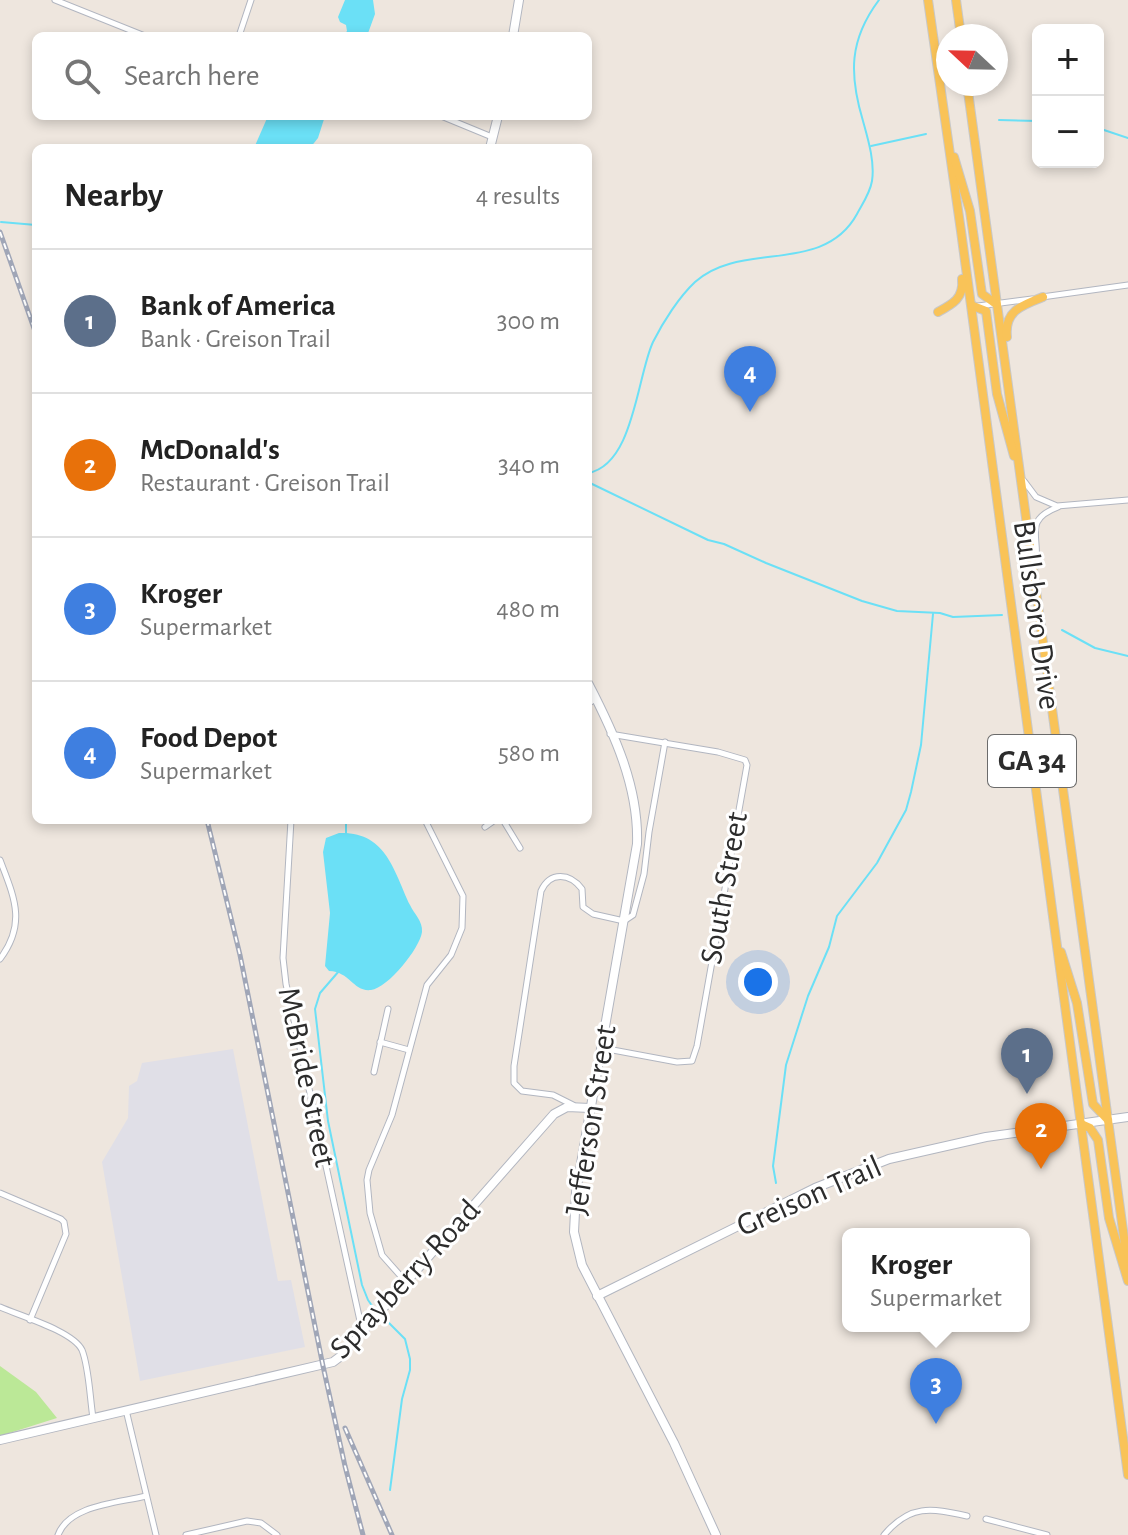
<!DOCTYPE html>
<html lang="en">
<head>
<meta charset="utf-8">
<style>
  :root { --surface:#fff; --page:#f2f2f2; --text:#222; --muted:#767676; --line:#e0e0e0; --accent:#d93025 }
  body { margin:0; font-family:"Alegreya Sans",sans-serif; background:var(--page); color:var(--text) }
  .controls { position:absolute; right:24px; top:24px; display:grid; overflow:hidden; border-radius:12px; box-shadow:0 4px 12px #0003 }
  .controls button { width:72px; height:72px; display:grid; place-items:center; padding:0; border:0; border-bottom:2px solid var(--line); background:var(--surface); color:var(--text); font:40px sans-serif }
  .compass { position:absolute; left:936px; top:24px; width:72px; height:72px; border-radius:50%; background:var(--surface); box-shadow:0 4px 12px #0003; rotate:292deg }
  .you { position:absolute; left:758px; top:982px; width:28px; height:28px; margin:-20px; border:6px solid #fff; border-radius:50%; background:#1a73e8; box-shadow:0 0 0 12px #1a73e833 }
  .badge { display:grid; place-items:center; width:52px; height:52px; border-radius:50%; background:var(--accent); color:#fff; font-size:26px; font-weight:700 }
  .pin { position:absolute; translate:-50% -66px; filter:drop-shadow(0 2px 4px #0008) }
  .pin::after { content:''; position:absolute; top:42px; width:28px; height:24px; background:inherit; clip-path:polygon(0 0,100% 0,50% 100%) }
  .popup { position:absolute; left:842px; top:1228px; width:188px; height:104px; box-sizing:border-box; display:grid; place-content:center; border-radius:12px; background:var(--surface); filter:drop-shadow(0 2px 6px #0005); font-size:26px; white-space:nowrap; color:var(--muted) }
  .popup b { font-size:30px; color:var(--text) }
  .popup::after { content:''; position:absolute; left:50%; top:100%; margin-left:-16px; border:16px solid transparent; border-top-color:var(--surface) }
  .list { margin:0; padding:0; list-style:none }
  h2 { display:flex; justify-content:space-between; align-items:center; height:104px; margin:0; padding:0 32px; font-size:34px }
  h2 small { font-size:26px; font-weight:400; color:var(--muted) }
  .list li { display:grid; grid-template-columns:52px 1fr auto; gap:24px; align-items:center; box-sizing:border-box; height:144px; padding:0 32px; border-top:2px solid var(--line) }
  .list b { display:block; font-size:30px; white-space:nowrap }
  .list p { margin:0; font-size:26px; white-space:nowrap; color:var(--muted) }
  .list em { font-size:26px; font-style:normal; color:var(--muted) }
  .icon { flex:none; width:44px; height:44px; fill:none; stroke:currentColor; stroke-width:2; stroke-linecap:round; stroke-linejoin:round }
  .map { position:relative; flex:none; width:1128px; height:1535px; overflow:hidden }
  .search { position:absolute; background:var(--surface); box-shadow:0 4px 12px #0003; left:32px; top:32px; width:560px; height:88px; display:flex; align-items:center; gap:20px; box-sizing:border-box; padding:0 28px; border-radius:12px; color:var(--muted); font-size:30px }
  .panel { position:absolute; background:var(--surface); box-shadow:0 4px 12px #0003; left:32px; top:144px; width:560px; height:680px; border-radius:12px }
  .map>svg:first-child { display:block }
</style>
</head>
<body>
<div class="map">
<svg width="1128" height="1535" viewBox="0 0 1128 1535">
  <rect width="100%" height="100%" fill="#eee6de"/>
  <polygon fill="#e0dfe7" points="233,1049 278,1281 291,1280 305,1347 140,1381 102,1162 128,1118 129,1086 137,1081 142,1063"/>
  <polygon fill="#bbe897" points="0,1366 36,1392 57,1418 0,1436"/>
  <g fill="#6be0f6">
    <polygon points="345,0 373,0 375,14 367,36 332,36 344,35 347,31 346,25 340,22 338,17"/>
    <polygon points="268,116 325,116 318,138 310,148 254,148"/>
    <path d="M339 833C386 831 394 871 410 905 414 914 423 921 422 932 420 948 388 988 371 990 353 992 351 972 329 971L325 966 330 913 323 852 326 838Z"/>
  </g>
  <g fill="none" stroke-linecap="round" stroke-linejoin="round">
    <g stroke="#6be0f6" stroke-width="2">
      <polyline points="999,120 1038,121"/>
      <polyline points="1098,128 1128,138"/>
      <polyline points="871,146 926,134"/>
      <polyline points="1,222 36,225"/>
      <path d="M588 473C634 465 637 376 653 342 663 322 679 297 695 282 741 240 823 276 857 214 863 203 870 193 872 181 875 162 868 139 863 121 849 74 849 40 879 0"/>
      <polyline points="588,482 708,540 724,544 766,563 862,601 897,611 940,613 953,617 1002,615"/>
      <polyline points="1062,630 1095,648 1128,656"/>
      <polyline points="346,833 346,820"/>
      <polyline points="339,971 320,993 315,1009 328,1121 362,1285 368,1300 375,1310"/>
      <polyline points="776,1183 773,1166 786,1065 808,996 829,947 837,916 877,863 906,810 911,792 921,745 933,614"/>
      <polyline points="383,1317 405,1339 410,1359 410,1370 402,1399 390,1490"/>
    </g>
    <g stroke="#b2b6c0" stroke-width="7">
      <g id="street">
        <polyline points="55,0 145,36"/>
        <polyline points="239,36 251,0"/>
        <polyline points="441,116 492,137"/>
        <polyline points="1042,297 1128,285"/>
        <polyline points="978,306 1032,299"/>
        <polyline points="1024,481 1036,497 1057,506 1128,500"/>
        <path d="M1035 568C1042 538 1021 521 1058 507"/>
        <polyline points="588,704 595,699"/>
        <polyline points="291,820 283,958 286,984 362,1330"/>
        <polyline points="503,820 520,848"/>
        <polyline points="485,827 495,820"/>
        <path d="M0 860C14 897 27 923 0 959"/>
        <polyline points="380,1042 409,1050"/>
        <polyline points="602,1048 677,1062 692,1061 697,1046 747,765 745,760 718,752 610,734"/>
        <polyline points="374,1072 388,1009"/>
        <path d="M573 1105 553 1095 522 1091 514 1083V1066L541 891C550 871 570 873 582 889L583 907 593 914 624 921 633 915 644 874 649 832 665 742"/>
        <polyline points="0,1193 61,1219 64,1222 66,1234 30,1320"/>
        <polyline points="406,1282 382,1255 370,1213 367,1180 369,1170 392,1115 427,985 451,955 462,928 463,896 425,820"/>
        <path d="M0 1307C20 1316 73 1331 82 1350 89 1367 90 1399 93 1418"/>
        <polyline points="126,1410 156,1535"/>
        <polyline points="986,1519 1047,1535"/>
        <path d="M58 1535C69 1505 118 1503 146 1496"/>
        <polyline points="186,1535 247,1521 261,1523 277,1535"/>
        <path d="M884 1535C910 1504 931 1508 967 1516"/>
      </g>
    </g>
    <g stroke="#b2b6c0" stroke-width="10">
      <g id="secondary">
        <polyline points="513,36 519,0"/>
        <polyline points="490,148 498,116"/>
        <path d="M588 683C614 733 639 787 637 844L576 1192 574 1232 582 1265 674 1443 716 1535"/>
        <polyline points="597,1296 815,1188 889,1159 986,1137 1128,1117"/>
        <polyline points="0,1440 333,1362 341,1356 554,1114 567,1107 590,1108"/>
      </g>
    </g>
    <g stroke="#c8c8c8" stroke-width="10">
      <g id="primary">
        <polyline points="928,0 961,231 1128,1475"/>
        <polyline points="956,0 961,36"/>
        <polyline points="967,84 1128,1267"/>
        <polyline points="954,157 970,211 982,294 996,304"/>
        <polyline points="973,306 986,311 997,394 1014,456"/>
        <path d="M938 312C953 304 964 298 962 279"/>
        <path d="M1007 337C1004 311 1022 305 1043 297"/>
        <polyline points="1061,952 1077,1003 1093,1104 1108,1120"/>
        <polyline points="1081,1124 1090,1128 1098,1140 1109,1218 1128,1281"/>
      </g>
    </g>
    <use href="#street" stroke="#fff" stroke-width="5"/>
    <use href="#secondary" stroke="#fff" stroke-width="8"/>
    <use href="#primary" stroke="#f9c358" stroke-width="8"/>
    <g stroke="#a0a6b7" stroke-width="5">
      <g id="rail">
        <polyline points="0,232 36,334"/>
        <polyline points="207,820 240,955 323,1366 345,1466 363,1535"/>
        <polyline points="345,1428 392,1535"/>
      </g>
    </g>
    <use href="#rail" stroke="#fff" stroke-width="2" stroke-dasharray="6" stroke-linecap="butt"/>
  </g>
  <g text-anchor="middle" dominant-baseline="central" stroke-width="6" stroke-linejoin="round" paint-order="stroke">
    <rect fill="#fff" stroke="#6b6b6b" stroke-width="2" x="988" y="735" width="88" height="52" rx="6"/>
    <g font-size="30" font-weight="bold" fill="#2c2c2c">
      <text x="1032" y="761">GA 34</text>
    </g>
    <g font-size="32" fill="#2c2c2c" stroke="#fff">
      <text transform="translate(1037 615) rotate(82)">Bullsboro Drive</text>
      <text transform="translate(724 888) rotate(-80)">South Street</text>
      <text transform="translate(307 1077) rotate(78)">McBride Street</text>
      <text transform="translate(591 1120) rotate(-81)">Jefferson Street</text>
      <text transform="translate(809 1196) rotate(-24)">Greison Trail</text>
      <text transform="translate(405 1279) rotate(-47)">Sprayberry Road</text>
    </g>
  </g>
</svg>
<div class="controls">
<button>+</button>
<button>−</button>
</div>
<svg class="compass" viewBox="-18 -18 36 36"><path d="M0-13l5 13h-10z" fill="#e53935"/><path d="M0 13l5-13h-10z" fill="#767676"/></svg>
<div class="you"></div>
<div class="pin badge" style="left:1027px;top:1094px;background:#5c6f8a">1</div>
<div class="pin badge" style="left:1041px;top:1169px;background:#e8710a">2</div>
<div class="pin badge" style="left:936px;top:1424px;background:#3f7fe0">3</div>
<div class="popup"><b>Kroger</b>Supermarket</div>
<div class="pin badge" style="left:750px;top:412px;background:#3f7fe0">4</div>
<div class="search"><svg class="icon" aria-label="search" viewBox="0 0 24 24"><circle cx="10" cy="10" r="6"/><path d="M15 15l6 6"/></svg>Search here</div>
<section class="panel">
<h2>Nearby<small>4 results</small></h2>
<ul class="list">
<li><span class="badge" style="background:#5c6f8a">1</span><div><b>Bank of America</b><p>Bank · Greison Trail</p></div><em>300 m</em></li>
<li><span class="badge" style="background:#e8710a">2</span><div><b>McDonald's</b><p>Restaurant · Greison Trail</p></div><em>340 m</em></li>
<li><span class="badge" style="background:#3f7fe0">3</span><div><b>Kroger</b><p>Supermarket</p></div><em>480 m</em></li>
<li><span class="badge" style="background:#3f7fe0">4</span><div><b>Food Depot</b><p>Supermarket</p></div><em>580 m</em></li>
</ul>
</section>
</div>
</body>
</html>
